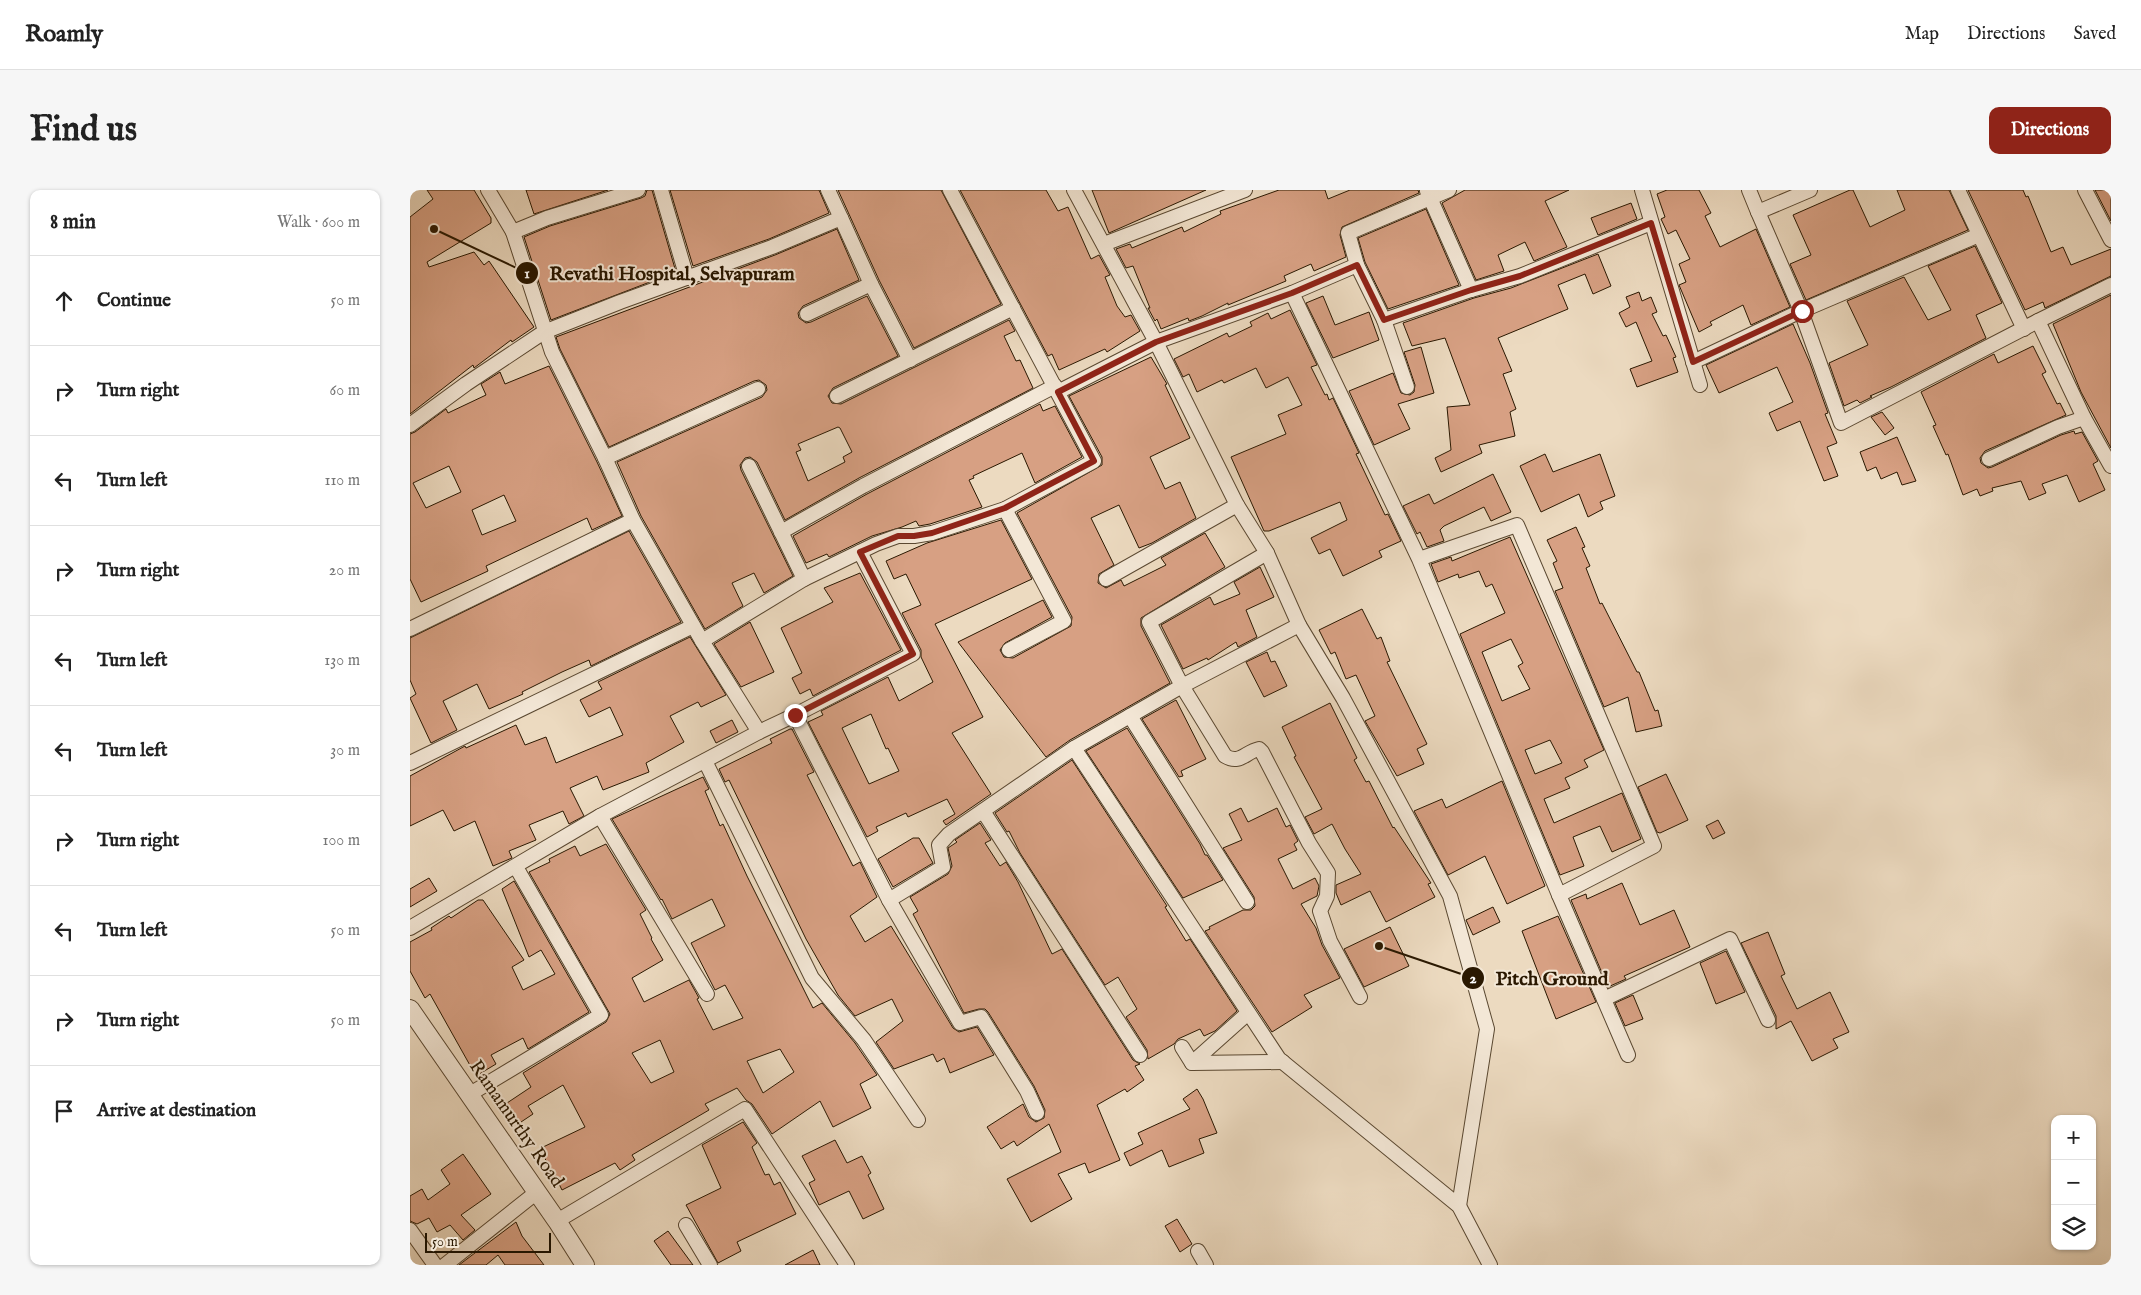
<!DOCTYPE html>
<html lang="en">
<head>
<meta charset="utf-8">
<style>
  :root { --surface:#fff; --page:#f6f6f6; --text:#222; --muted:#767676; --line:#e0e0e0; --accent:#8f2418 }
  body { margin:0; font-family:"IM FELL English",serif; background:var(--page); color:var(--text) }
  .controls { position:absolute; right:15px; bottom:15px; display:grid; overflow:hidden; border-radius:10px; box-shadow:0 1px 4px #0004 }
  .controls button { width:45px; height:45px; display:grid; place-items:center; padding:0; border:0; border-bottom:1px solid var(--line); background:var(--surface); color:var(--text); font:25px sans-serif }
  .scale { position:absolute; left:15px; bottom:12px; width:126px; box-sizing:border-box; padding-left:5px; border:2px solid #2a1801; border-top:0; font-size:14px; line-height:18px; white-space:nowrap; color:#2a1801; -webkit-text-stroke:4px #f3e7d6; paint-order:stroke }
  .stop { position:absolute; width:15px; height:15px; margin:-11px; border:4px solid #8f2418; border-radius:50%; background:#fff }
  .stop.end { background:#8f2418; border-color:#fff; box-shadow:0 1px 5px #0008 }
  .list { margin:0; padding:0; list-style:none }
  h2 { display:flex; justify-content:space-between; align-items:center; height:65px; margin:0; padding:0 20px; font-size:21px }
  h2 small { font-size:16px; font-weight:400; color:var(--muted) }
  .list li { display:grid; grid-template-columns:32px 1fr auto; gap:15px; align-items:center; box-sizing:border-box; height:90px; padding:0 20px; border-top:1px solid var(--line) }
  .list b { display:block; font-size:19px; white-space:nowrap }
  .list em { font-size:16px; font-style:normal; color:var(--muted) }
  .icon { flex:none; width:28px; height:28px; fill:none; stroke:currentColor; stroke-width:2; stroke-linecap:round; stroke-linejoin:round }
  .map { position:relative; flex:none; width:1701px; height:1075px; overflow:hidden; border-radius:10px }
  header { display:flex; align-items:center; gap:30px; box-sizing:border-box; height:70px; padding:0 25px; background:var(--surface); border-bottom:1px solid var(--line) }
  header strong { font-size:24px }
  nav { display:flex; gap:28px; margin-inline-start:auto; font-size:18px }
  .intro { display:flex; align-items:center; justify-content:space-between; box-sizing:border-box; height:120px; padding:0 30px }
  h1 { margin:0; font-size:35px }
  .button { padding:12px 22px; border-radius:10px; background:var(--accent); color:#fff; font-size:18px; font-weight:700 }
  main { display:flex; gap:30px; padding:0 30px }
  aside { flex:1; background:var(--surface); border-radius:10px; box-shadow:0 1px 4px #0004 }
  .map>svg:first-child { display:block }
</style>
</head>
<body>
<header>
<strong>Roamly</strong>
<nav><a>Map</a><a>Directions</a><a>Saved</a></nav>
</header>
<div class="intro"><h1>Find us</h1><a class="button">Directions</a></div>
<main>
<aside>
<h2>8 min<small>Walk · 600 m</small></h2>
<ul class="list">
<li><svg class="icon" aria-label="ahead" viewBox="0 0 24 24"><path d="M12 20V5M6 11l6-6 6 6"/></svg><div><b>Continue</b></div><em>50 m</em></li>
<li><svg class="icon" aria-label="right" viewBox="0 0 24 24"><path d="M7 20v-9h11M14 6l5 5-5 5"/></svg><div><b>Turn right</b></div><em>60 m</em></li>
<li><svg class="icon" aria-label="left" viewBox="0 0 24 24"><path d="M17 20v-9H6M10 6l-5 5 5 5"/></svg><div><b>Turn left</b></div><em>110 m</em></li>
<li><svg class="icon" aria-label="right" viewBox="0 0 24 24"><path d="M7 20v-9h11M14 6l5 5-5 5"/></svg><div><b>Turn right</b></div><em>20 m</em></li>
<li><svg class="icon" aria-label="left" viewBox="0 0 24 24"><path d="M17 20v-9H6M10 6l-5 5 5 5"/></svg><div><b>Turn left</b></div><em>130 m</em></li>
<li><svg class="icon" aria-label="left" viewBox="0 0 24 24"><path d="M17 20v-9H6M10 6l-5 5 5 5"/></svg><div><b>Turn left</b></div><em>30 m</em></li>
<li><svg class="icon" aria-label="right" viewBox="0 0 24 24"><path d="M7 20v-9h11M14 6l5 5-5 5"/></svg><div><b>Turn right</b></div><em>100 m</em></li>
<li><svg class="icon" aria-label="left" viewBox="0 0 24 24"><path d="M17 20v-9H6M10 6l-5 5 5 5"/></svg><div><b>Turn left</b></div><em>50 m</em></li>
<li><svg class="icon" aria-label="right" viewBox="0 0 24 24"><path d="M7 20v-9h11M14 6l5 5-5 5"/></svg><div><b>Turn right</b></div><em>50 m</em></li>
<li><svg class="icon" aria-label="arrive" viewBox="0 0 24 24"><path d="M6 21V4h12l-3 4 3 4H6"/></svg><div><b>Arrive at destination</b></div></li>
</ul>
</aside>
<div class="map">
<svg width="1701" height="1075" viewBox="0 0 1701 1075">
  <rect width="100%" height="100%" fill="#ecdac0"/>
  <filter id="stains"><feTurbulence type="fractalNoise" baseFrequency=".004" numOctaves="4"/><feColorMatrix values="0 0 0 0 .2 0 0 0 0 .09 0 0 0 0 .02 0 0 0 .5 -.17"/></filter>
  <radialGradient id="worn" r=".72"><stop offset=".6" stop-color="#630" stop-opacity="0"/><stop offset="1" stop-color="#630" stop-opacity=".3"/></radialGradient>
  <g fill="#d7a083" stroke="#2a1801" fill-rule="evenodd">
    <polygon points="17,0 64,0 81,28 81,33 17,72 19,77 64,62 74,75 79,71 124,137 102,152 101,150 64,178 63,175 0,224 0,27 23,9"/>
    <polygon points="116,0 198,0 124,24"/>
    <polygon points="237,0 242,0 266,82 141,130 114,47 140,36 231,8 235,6"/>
    <polygon points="260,0 409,0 419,23 359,49 283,76"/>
    <polygon points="428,0 531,0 591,114 504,158 469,90"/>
    <polygon points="550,0 636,0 648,21 658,17 681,69 689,65 700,85 695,87 707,116 715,127 721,125 730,141 697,162 695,159 649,180 642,164 638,166"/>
    <polygon points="682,0 796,0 699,43"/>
    <polygon points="869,0 915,0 918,9 940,0 1008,0 1009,3 932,37 930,45 936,67 904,81 901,74 874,86 876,91 818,115 818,113 792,126 779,131 778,128 751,139 747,129 745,131 738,118 740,118 723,76 716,78 706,59 720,54 722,58 772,37 774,42 811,24 810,21"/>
    <polygon points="1055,0 1159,0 1135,11 1157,57 1124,71 1115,52 1088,65 1094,81 1066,90 1032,13"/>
    <polygon points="1257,0 1289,0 1301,23 1295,26 1310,57 1346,39 1380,117 1341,135 1333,115 1300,132 1302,135 1289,142 1269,95 1276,92 1269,74 1280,69 1266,40 1258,44 1251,29 1255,27 1247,4"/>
    <polygon points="1440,0 1443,0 1460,37 1495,20 1487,0 1539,0 1558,40 1396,110 1380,74 1401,65 1383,25"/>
    <polygon points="1558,0 1613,0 1616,7 1618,6 1641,62 1653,57 1661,75 1701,59 1701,86 1635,118 1633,112 1615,120"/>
    <polygon points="1685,0 1701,0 1701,31"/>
    <polygon points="1221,13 1227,29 1188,45 1181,28"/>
    <polygon points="1016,19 1049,95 978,119 955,72 948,48"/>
    <path d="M427 39 449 90 393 116 388 123 389 128 396 133 401 132 457 106 488 166 423 198 418 206 422 213 431 214 599 130 605 141 594 146 606 171 610 170 623 198 449 288 375 330 347 272 340 267 335 268 330 275 331 280 383 386 354 403 344 383 322 393 333 416 295 439 231 326 207 272 352 207 357 200 356 195 349 190 344 191 199 257 150 159 146 147 365 65ZM428 237 430 238 442 262 433 267 435 272 398 291 386 262 391 260 388 254Z"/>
    <polygon points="1565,56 1592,113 1566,125 1576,148 1481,197 1460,206 1462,207 1450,213 1447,210 1434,216 1419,173 1458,155 1437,111 1494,87 1518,130 1541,120 1518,76"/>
    <polygon points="1188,64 1201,96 1183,104 1175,84 1148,95 1158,119 1088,148 1102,181 1093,184 1106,219 1100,222 1105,246 1069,255 1072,263 1031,282 1025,268 1041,260 1037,217 1060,215 1035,148 1002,156 993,133 1064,108 1101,98"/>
    <polygon points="1229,102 1232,111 1241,107 1247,122 1242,124 1253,146 1256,145 1266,167 1263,168 1268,182 1227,197 1220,179 1242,171 1226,132 1216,137 1209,123 1220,117 1216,107"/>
    <polygon points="1701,105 1701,258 1671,202 1643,134"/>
    <polygon points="913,106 925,135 959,122 969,150 923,168 896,113"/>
    <polygon points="880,120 907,175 901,177 915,205 917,204 919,210 923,208 949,263 946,264 975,325 978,324 991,351 969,361 972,367 933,386 920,359 909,364 901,348 937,330 930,312 859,341 854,341 821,267 876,244 868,225 892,215 878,187 856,198 846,178 814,193 812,190 787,202 779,184 773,187 764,169 817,143 819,147 842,136 840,132 858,123 861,129"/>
    <polygon points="1383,134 1400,173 1418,223 1415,224 1427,253 1417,257 1428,286 1414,291 1390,231 1367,241 1359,223 1383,212 1367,177 1309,203 1296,175"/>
    <polygon points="1623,156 1636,182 1632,184 1647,214 1650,213 1656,225 1575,261 1570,268 1571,273 1578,278 1582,277 1651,245 1664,241 1665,244 1672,242 1688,271 1683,274 1695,300 1669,312 1657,285 1632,294 1636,303 1619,310 1611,291 1582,298 1583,301 1570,306 1567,299 1553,305 1538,264 1536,265 1523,236 1526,235 1511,202 1584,164 1588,173"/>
    <polygon points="1011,157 1024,203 988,214 1000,239 964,255 939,201 983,183 991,203 1000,205 1004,202 1005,195 994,162"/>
    <polygon points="741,167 757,194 755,195 780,248 740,267 755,299 770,292 786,328 742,353 729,358 709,315 681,328 704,375 689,384 688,393 696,398 711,390 714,396 756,375 751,368 795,343 815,377 731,428 731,436 760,493 660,550 636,567 548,452 633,410 642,427 595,453 590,460 594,467 603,468 661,436 662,427 607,323 692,275 692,267 659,206"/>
    <path d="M139 176 187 272 212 326 182 340 177 328 76 376 78 381 11 412 0 389V244L5 242 36 219 38 223 76 205 71 194 90 182 95 194ZM39 276 51 302 16 318 3 293ZM94 305 106 331 72 345 62 320Z"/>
    <polygon points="630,214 633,221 645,216 672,267 625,293 612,263 563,286 564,288 559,290 572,317 520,334 509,336 506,331 492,337 462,346 419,367 417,364 396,373 383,346 457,304"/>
    <polygon points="1472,222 1484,238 1475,245 1461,227"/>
    <polygon points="1487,247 1506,291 1492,295 1487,282 1471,289 1466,277 1457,281 1450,262"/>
    <polygon points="1135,264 1143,282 1190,264 1205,306 1190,312 1193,319 1178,327 1169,304 1131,322 1110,276"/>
    <polygon points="1083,284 1101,322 1081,331 1074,317 1034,336 1030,340 1034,351 1017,357 1010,342 1007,344 993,316 1019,304 1024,314"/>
    <path d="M591 330 622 389 525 434 573 527 542 543 581 604 536 635 533 631 545 624 537 609 498 627 496 623 466 637 468 641 457 647 398 532 413 525 411 521 478 487 489 511 523 492 511 467V460L492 423 511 415 496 384 484 389 476 371 517 353ZM461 524 476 559 478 558 489 581 459 594 432 538Z"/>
    <polygon points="1166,337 1175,357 1172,358 1180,376 1176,378 1190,414 1192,413 1227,482 1229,482 1245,521 1248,520 1252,536 1226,542 1218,507 1194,517 1145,401 1153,398 1143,373 1147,371 1137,350"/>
    <polygon points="219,341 271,432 181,476 179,470 152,482 112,502 113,504 79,519 67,494 33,511 47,540 21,553 0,508 6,504 0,490 0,448"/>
    <path d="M1100 347 1194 560 1174 570 1178 577 1155 588 1160 598 1134 609 1144 633 1212 603 1231 649 1202 662 1190 636 1163 647 1174 676 1150 685 1050 444 1095 423 1082 394 1076 397 1069 381 1049 388 1048 384 1028 392 1021 374 1041 367 1042 371ZM1101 449 1113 473 1108 476 1120 499 1092 511 1072 462ZM1140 550 1152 573 1125 584 1115 560Z"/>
    <polygon points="850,377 864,407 836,420 847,447 828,457 826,452 798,470 797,468 773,479 751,435 800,407 804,415 830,404 824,392"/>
    <polygon points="450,383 491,460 403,506 400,499 390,504 382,488 392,483 371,438 423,412 414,398"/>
    <polygon points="952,419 967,449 971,447 980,471 977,472 1017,554 1007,559 1014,574 987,586 955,531 965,526 946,485 936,489 925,462 921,464 909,440"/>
    <polygon points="340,432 364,482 331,497 304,454"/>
    <polygon points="280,447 316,505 291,517 288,512 260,526 274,552 236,573 239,582 193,600 187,586 160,598 174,626 159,634 153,621 119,635 126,650 99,661 102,668 83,676 65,631 44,641 33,620 0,636 0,586 55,556 56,558 106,535 115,555 136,547 146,573 213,545 200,517 179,527 170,510 192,499 188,492"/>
    <polygon points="857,462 861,472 865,471 877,496 854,507 836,472"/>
    <polygon points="766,510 796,569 771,581 773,586 769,587 732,529"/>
    <polygon points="920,513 947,568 944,570 956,592 959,591 983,638 984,637 1021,693 1018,694 1025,707 976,732 960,701 931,715 926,703 926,695 951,684 935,659 922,634 904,644 895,627 912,619 884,567 886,566 872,537"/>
    <polygon points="322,530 328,542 306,553 300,541"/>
    <polygon points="717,538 790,654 795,665 797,665 813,690 773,708 676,561"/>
    <polygon points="380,539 382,539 404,582 397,585 443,676 450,672 467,707 440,726 455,752 481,736 543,838 549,842 567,837 584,865 540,883 534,868 527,872 523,864 484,879 466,852 493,831 482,809 445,826 428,805 396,749 319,590 315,592 309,579 362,553 360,549"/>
    <polygon points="662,570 757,716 755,717 776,751 780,749 827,821 805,841 794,846 790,839 768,849 764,854 738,869 737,860 716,827 727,819 708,787 695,795 610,663 599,641 597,642 585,623"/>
    <polygon points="1256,584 1278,630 1250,643 1247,642 1228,597"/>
    <path d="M293 587 299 599 295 601 310 636 313 634 337 686 403 818 412 813 445 853 467 885 450 894 461 918 423 937 410 911 362 944 342 914 336 910 327 898 295 914 299 920 222 965 225 970 210 980 205 973 152 1000 142 980 140 981 131 958 175 937 153 895 118 916 123 924 108 934 94 915 121 897 113 883 196 832 200 824 119 682 140 672 139 669 165 656 170 666 196 654 236 720 230 724 242 748 241 749 253 770 222 788 234 812 279 790 289 808 287 809 303 840 333 828 315 795 305 800 281 753 315 736 302 709 262 729 252 709 251 710 202 629ZM250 850 264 882 241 893 222 863ZM370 859 384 882 353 903 337 871Z"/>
    <polygon points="1092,591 1135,696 1097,714 1075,666 1038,685 1004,621 1032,609 1036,618"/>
    <polygon points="831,618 838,632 867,618 876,637 880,635 888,651 884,654 887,660 868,669 883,699 905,688 909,696 907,706 891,714 906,738 912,755 930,788 894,805 902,817 862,842 795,741 800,739 799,737 833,720 841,720 845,716 844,707 813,658 832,650 819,624"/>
    <polygon points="1308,630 1315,643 1303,649 1296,636"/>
    <polygon points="570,633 581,650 575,653 590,676 596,672 608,692 642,764 652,759 723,870 730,874 725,876 734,890 717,902 715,899 687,915 710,970 679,983 675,973 648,984 662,1009 621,1032 597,989 651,962 639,934 607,956 604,951 591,959 577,937 613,914 619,927 626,932 634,928 635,920 624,896 578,822 575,819 569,819 554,823 503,724 508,721 500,707 538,684 542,676 538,658 547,652 545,650"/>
    <polygon points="503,648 509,648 523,673 483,697 468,669"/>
    <polygon points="19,688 27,701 0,717 0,699"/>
    <polygon points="104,691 179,822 118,859 113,848 81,865 86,874 66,886 20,804 15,808 0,781 0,752 22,740 21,738 39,726 41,728 68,710 73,710 114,770 102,777 113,800 145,784 131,760 119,767 92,699"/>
    <polygon points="1212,693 1230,735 1264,720 1280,757 1214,786 1216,789 1198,797 1161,710 1176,704 1177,709"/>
    <polygon points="1083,717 1090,732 1063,745 1056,730"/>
    <polygon points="1148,726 1186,812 1146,829 1112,741"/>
    <polygon points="980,737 999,776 954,797 934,759"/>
    <polygon points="1358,742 1375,784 1371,786 1387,819 1420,802 1439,842 1423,849 1428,858 1402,871 1381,831 1366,839 1366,826 1331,753"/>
    <polygon points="1316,761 1335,802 1306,814 1290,773"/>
    <polygon points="1223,805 1233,829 1215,836 1205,813"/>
    <polygon points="787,899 793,909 807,943 789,949 794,963 759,977 752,960 720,976 714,963 733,954 728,943 780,919 773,909"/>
    <polygon points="333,932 347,953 342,957 355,985 359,984 364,995 370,992 386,1024 327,1052 331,1061 308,1073 276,1015 311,998 292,955"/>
    <polygon points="425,950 437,973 452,966 461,983 458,985 474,1019 453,1029 439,1001 409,1015 399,993 405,990 392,966"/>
    <polygon points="53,964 81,1004 51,1025 65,1040 53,1050 40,1035 27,1042 19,1028 7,1034 0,1031 0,1006 12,999 18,1010 40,994 31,980"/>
    <polygon points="767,1029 782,1054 770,1062 755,1036"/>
    <polygon points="106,1032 112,1046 134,1075 95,1075 88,1065 76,1075 49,1075"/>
    <polygon points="258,1041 283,1075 261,1075 244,1051"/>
    <polygon points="403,1060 410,1075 375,1075"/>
  </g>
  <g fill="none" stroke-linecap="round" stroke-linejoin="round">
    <g stroke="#5a4831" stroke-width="16">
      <g id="minor">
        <polyline points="78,0 103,42"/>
        <polyline points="228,0 137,28 103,42 142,162 195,268 223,330 292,451"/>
        <polyline points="251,0 277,88"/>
        <polyline points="664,0 746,152 827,315 857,363 889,435 933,508 1040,706 1077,839 1049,1016"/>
        <polyline points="1232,0 1290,195"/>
        <polyline points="1339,0 1348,22"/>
        <polyline points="1400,0 1348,22 1391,121 1569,45"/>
        <polyline points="1548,0 1614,139"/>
        <polyline points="1675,0 1701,50"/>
        <polyline points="1017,1 1061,100"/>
        <polyline points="431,28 461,94"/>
        <polyline points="694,54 835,0"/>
        <polyline points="947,75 938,43 1039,0"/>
        <polyline points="1701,95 1628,131 1674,228 1701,276"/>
        <polyline points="882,103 1009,369 1107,335 1244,656 1149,705 1009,369"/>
        <polyline points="397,124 461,94 500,170"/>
        <polyline points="974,130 997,197"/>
        <polyline points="1283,172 1391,121 1431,233 1628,131"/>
        <polyline points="648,202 746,152 882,103 947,75 974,130 1061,100 1110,86 1241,33"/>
        <polyline points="427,206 603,118"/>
        <polyline points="0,235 56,194 134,142 210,112 362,57 431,28 418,0"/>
        <polyline points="195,268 348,199"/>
        <polyline points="1579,269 1648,237 1674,228"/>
        <polyline points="339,276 394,389"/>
        <polyline points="595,319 654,431 599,460"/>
        <polyline points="371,342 453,296 645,196"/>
        <path d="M857 363 739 432 772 496 815 566C830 575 835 562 849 559L852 562 899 653 918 683 917 706 910 721 920 751 950 807"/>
        <polyline points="696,389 827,315"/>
        <polyline points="0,439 223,330"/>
        <polyline points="385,525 503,464 450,362"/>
        <polyline points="720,526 837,712"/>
        <polyline points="349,542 385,525 479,710 550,833 571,827 617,901 627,923"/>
        <polyline points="664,558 869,869 1049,1016 1080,1075"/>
        <polyline points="295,571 402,788 454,850 508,930"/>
        <polyline points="0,573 283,436"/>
        <polyline points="573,621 730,865"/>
        <polyline points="190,626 297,804"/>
        <polyline points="1149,705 1218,865"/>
        <polyline points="479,710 533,677 529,655 539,644 664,558 772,496 889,435"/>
        <polyline points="0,738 190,626 349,542 292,451 394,389 466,354 488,346 504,346 522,343 595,319 684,271 540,0"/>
        <polyline points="1194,809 1320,749 1358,830"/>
        <polyline points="772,857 782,873 873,872"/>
        <polyline points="782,873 838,823"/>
        <polyline points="60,904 191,825 106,677"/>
        <polyline points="147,1031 335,919 437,1075"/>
        <polyline points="276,1035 300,1075"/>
        <polyline points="0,1040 25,1075"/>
        <polyline points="788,1061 796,1075"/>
        <polyline points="35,1075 127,1002"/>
      </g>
    </g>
    <g stroke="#5a4831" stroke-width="20">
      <polyline id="tertiary" points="0,819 147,1031 175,1075"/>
    </g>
    <use href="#minor" stroke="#f3e7d6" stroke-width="14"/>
    <use href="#tertiary" stroke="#f3e7d6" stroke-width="18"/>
  </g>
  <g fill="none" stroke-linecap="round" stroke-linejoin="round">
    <polyline stroke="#8f2418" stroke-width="6" points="385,525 503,464 450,362 488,346 504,346 522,343 595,318 684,271 648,202 746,152 882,103 947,75 974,130 1061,100 1110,86 1241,33 1283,172 1392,121"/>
  </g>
  <g text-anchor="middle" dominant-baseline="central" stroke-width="4" stroke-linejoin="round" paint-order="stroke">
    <g font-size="19" fill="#2a1801" stroke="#f3e7d6">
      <text transform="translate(106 934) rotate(55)">Ramamurthy Road</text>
    </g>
  </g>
  <path fill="none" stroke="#2a1801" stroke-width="2" d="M24 39L117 83M969 756L1063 788"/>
  <g fill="#2a1801" stroke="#f3e7d6" stroke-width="2">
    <circle cx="24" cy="39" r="5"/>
    <circle cx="969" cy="756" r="5"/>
    <circle cx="117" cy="83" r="12"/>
    <circle cx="1063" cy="788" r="12"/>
  </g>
  <g font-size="15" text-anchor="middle" font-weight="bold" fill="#fff">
    <text x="117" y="88">1</text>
    <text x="1063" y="793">2</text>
  </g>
  <g font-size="20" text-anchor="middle" font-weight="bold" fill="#2a1801" stroke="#f3e7d6" stroke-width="4" stroke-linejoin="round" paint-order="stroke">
    <text x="262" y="90">Revathi Hospital, Selvapuram</text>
    <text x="1142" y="795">Pitch Ground</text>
  </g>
  <rect width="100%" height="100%" filter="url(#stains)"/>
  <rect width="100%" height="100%" fill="url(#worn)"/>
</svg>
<div class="controls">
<button>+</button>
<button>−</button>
<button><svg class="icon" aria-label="layers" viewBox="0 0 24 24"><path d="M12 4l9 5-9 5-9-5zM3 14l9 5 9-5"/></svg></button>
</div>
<div class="scale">50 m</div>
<div class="stop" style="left:1392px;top:121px"></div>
<div class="stop end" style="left:385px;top:525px"></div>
</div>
</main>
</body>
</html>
